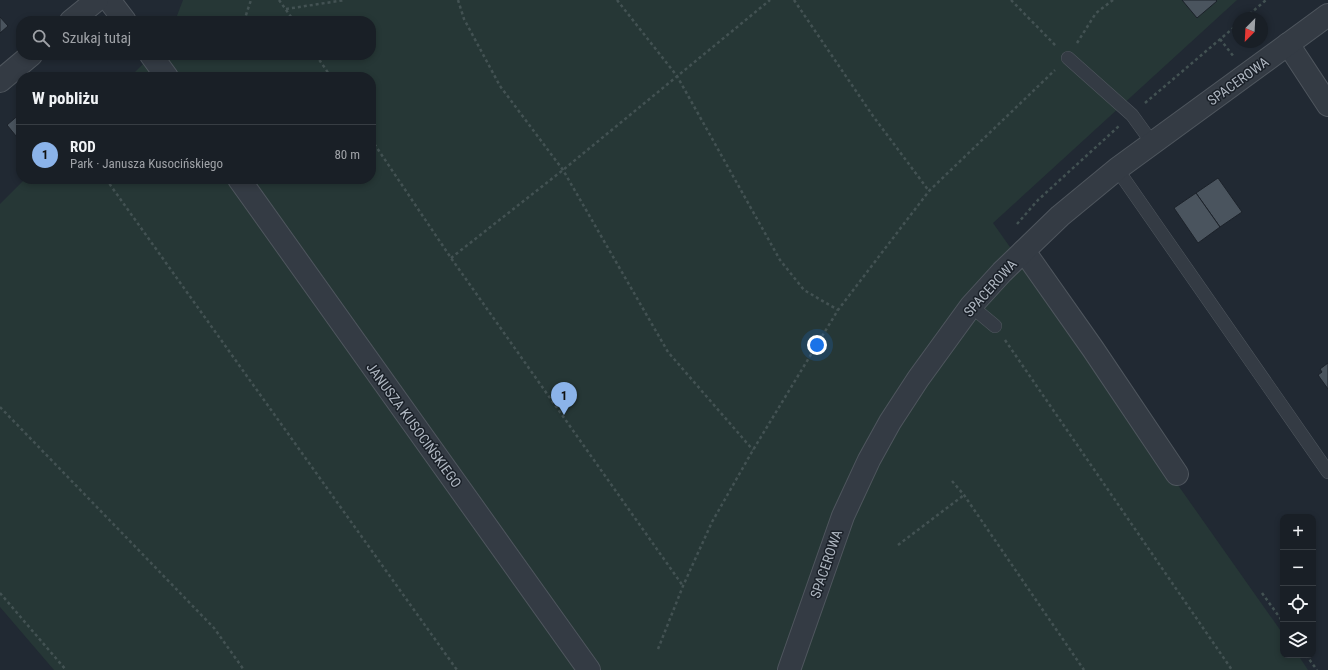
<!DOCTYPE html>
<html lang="pl">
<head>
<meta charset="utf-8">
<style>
  :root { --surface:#191f26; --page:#22272e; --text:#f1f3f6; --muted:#9fa2a7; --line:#373d43; --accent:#8bb3e9 }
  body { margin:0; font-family:"Roboto Condensed",sans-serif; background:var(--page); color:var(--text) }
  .controls { position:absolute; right:12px; bottom:12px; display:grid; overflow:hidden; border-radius:8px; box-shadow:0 2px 6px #0003 }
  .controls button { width:36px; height:36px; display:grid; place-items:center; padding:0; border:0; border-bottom:1px solid var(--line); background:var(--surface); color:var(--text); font:20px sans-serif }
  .compass { position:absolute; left:1232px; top:12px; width:36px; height:36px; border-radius:50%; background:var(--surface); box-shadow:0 2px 6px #0003; rotate:204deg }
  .you { position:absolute; left:817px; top:345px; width:14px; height:14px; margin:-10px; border:3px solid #fff; border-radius:50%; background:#1a73e8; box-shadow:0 0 0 6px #1a73e833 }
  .badge { display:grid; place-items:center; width:26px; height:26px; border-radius:50%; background:var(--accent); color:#111; font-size:13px; font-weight:700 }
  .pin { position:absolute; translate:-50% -33px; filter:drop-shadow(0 1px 2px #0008) }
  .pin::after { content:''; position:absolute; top:21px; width:14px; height:12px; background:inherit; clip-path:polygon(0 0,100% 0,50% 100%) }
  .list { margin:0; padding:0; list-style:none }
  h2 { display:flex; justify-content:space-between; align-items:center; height:52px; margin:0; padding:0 16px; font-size:17px }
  h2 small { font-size:13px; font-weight:400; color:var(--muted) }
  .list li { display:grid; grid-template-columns:26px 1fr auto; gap:12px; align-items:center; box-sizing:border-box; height:60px; padding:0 16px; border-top:1px solid var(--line) }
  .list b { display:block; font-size:15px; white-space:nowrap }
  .list p { margin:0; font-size:13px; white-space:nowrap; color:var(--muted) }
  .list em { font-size:13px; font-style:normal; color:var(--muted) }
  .icon { flex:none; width:22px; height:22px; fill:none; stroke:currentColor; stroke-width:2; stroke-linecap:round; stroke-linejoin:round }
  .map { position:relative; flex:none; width:1328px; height:670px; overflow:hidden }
  .search { position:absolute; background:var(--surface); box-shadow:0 2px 6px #0003; left:16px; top:16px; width:360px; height:44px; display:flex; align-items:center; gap:10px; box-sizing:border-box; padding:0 14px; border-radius:16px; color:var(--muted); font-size:15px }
  .panel { position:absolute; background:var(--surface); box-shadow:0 2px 6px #0003; left:16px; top:72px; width:360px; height:112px; border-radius:16px }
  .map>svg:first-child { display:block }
</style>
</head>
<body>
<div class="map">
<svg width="1328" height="670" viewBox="0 0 1328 670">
  <rect width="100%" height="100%" fill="#212933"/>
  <polygon fill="#263736" points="183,0 1237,0 993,223 1283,634 1283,655 1298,655 1308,670 54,670 0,607 0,204 25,179 371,179 371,77 130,77 152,55 371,55 371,21 175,21"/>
  <g fill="#4a545e" stroke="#1c222a">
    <polygon points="1182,0 1216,0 1217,1 1197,18"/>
    <polygon points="0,17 8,26 0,33"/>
    <polygon points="21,113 21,142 7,125"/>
    <polygon points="1218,178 1242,212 1220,227 1196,193"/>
    <polygon points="1196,193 1220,227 1198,243 1174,208"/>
    <polygon points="1328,363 1328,389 1318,375 1322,372 1320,369"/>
  </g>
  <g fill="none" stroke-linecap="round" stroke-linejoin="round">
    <g stroke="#4f565e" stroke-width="14">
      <g id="lane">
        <polyline points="1068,58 1132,115 1153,144"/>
        <polyline points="1117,169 1328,472"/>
        <polyline points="971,306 995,326"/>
      </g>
    </g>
    <g stroke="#4f565e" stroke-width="24">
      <g id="street">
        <polyline points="109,0 125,21"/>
        <polyline points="71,21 97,0"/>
        <polyline points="1288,44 1328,105"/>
        <polyline points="151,55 167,77"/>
        <polyline points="0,81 31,55"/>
        <polyline points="239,179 589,670"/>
        <polyline points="1024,251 1093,349 1177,474"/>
        <polyline points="789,670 843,516 869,460 890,422 918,379 971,306 1002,272 1060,216 1117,169 1328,15"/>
      </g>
    </g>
    <g stroke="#435253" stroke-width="2.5" stroke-dasharray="3 3" stroke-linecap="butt">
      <polyline points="279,0 294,21"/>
      <polyline points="458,0 464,19 500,86 563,170 668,352 753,450"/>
      <polyline points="617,0 677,76 780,260 804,290 838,310"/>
      <polyline points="794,0 873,116 929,191"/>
      <polyline points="1011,0 1056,46"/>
      <polyline points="286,9 345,0"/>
      <polyline points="1245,18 1266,0"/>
      <polyline points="244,21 251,0"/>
      <polyline points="1220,39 1234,57"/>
      <polyline points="1077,43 1096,13 1113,0"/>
      <polyline points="316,55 331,77"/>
      <polyline points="1145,103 1238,24"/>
      <polyline points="371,139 451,258 683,586"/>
      <polyline points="106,179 457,670"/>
      <polyline points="1017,224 1038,200 1119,126"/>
      <polyline points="451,258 563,170 770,0"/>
      <polyline points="1005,340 1232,670"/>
      <polyline points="0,407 214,628 244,670"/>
      <polyline points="952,481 964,495 1084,670"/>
      <polyline points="898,545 964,495"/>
      <polyline points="0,593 66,670"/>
      <polyline points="1262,593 1283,622"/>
      <polyline points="658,649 683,586 712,522 753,450 838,310 929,191 1055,70"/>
      <polyline points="1306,655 1317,670"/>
    </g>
    <use href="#lane" stroke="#343b44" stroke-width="13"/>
    <use href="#street" stroke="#343b44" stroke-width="22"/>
  </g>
  <g text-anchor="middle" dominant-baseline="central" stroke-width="3" stroke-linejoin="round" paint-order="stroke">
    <g font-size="14" fill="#aeb6c0" stroke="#1a2028">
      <text transform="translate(1238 81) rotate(-36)">SPACEROWA</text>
      <text transform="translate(990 288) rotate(-48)">SPACEROWA</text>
      <text transform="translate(414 425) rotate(54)">JANUSZA KUSOCIŃSKIEGO</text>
      <text transform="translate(826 564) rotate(-71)">SPACEROWA</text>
    </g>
  </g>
</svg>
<div class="controls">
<button>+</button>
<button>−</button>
<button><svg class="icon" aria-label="locate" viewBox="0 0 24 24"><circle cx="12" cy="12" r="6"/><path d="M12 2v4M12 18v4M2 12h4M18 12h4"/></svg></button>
<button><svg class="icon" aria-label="layers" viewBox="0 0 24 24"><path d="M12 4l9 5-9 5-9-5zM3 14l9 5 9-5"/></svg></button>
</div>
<svg class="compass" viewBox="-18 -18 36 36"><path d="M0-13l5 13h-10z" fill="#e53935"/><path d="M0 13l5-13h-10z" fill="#9fa2a7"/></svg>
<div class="you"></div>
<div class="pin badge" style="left:564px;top:415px">1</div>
<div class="search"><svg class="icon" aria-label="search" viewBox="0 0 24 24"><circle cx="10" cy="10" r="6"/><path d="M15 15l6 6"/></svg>Szukaj tutaj</div>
<section class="panel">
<h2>W pobliżu<small></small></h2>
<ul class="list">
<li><span class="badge">1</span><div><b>ROD</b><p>Park · Janusza Kusocińskiego</p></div><em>80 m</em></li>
</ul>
</section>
</div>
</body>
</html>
